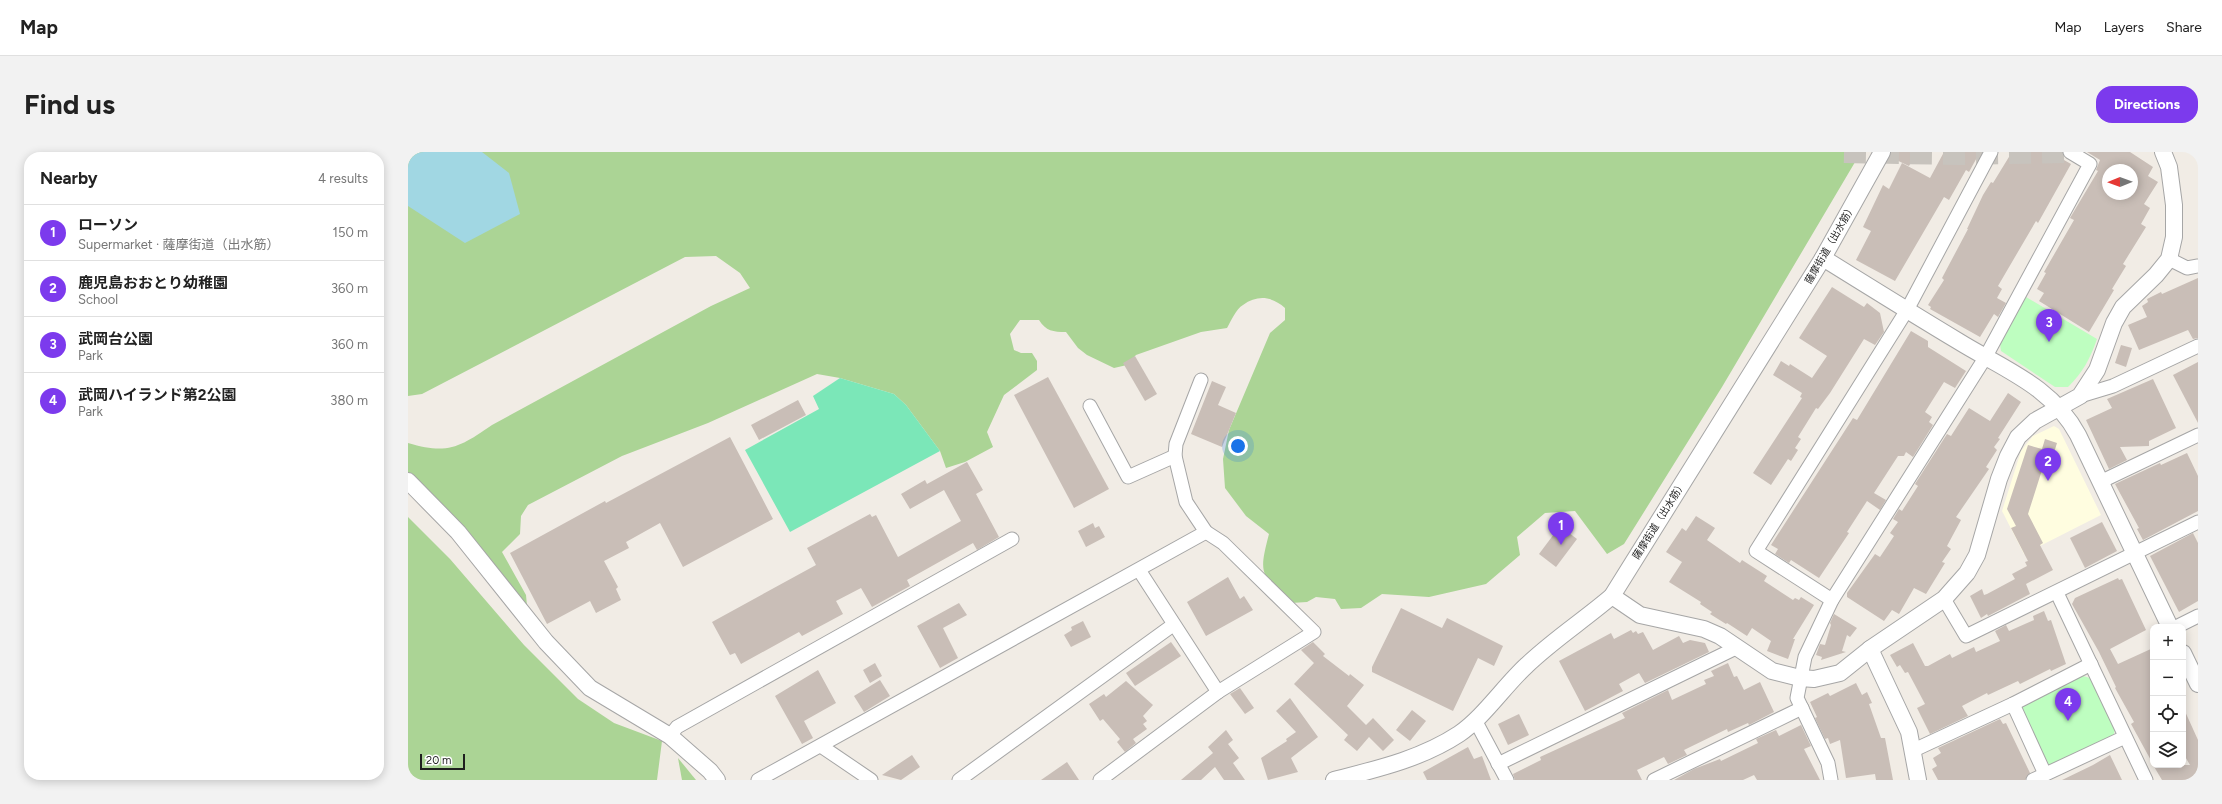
<!DOCTYPE html>
<html lang="en">
<head>
<meta charset="utf-8">
<style>
  :root { --surface:#fff; --page:#f2f2f2; --text:#222; --muted:#767676; --line:#e0e0e0; --accent:#7c3aed }
  body { margin:0; font-family:Figtree,"Noto Sans JP",sans-serif; background:var(--page); color:var(--text) }
  .controls { position:absolute; right:12px; bottom:12px; display:grid; overflow:hidden; border-radius:8px; box-shadow:0 2px 10px #0003 }
  .controls button { width:36px; height:36px; display:grid; place-items:center; padding:0; border:0; border-bottom:1px solid var(--line); background:var(--surface); color:var(--text); font:20px sans-serif }
  .compass { position:absolute; left:1694px; top:12px; width:36px; height:36px; border-radius:50%; background:var(--surface); box-shadow:0 2px 10px #0003; rotate:269deg }
  .scale { position:absolute; left:12px; bottom:10px; width:45px; box-sizing:border-box; padding-left:4px; border:2px solid #1f1f1f; border-top:0; font-size:11px; line-height:14px; white-space:nowrap; color:#1f1f1f; -webkit-text-stroke:3px #fff; paint-order:stroke }
  .you { position:absolute; left:830px; top:294px; width:14px; height:14px; margin:-10px; border:3px solid #fff; border-radius:50%; background:#1a73e8; box-shadow:0 0 0 6px #1a73e833 }
  .badge { display:grid; place-items:center; width:26px; height:26px; border-radius:50%; background:var(--accent); color:#fff; font-size:13px; font-weight:700 }
  .pin { position:absolute; translate:-50% -33px; filter:drop-shadow(0 1px 2px #0008) }
  .pin::after { content:''; position:absolute; top:21px; width:14px; height:12px; background:inherit; clip-path:polygon(0 0,100% 0,50% 100%) }
  .list { margin:0; padding:0; list-style:none }
  h2 { display:flex; justify-content:space-between; align-items:center; height:52px; margin:0; padding:0 16px; font-size:17px }
  h2 small { font-size:13px; font-weight:400; color:var(--muted) }
  .list li { display:grid; grid-template-columns:26px 1fr auto; gap:12px; align-items:center; box-sizing:border-box; height:56px; padding:0 16px; border-top:1px solid var(--line) }
  .list b { display:block; font-size:15px; white-space:nowrap }
  .list p { margin:0; font-size:13px; white-space:nowrap; color:var(--muted) }
  .list em { font-size:13px; font-style:normal; color:var(--muted) }
  .icon { flex:none; width:22px; height:22px; fill:none; stroke:currentColor; stroke-width:2; stroke-linecap:round; stroke-linejoin:round }
  .map { position:relative; flex:none; width:1790px; height:628px; overflow:hidden; border-radius:16px }
  header { display:flex; align-items:center; gap:24px; box-sizing:border-box; height:56px; padding:0 20px; background:var(--surface); border-bottom:1px solid var(--line) }
  header strong { font-size:19px }
  nav { display:flex; gap:22px; margin-inline-start:auto; font-size:14px }
  .intro { display:flex; align-items:center; justify-content:space-between; box-sizing:border-box; height:96px; padding:0 24px }
  h1 { margin:0; font-size:28px }
  .button { padding:10px 18px; border-radius:16px; background:var(--accent); color:#fff; font-size:14px; font-weight:700 }
  main { display:flex; gap:24px; padding:0 24px }
  aside { flex:1; background:var(--surface); border-radius:16px; box-shadow:0 2px 10px #0003 }
  .map>svg:first-child { display:block }
</style>
</head>
<body>
<header>
<strong>Map</strong>
<nav><a>Map</a><a>Layers</a><a>Share</a></nav>
</header>
<div class="intro"><h1>Find us</h1><a class="button">Directions</a></div>
<main>
<aside>
<h2>Nearby<small>4 results</small></h2>
<ul class="list">
<li><span class="badge">1</span><div><b>ローソン</b><p>Supermarket · 薩摩街道（出水筋）</p></div><em>150 m</em></li>
<li><span class="badge">2</span><div><b>鹿児島おおとり幼稚園</b><p>School</p></div><em>360 m</em></li>
<li><span class="badge">3</span><div><b>武岡台公園</b><p>Park</p></div><em>360 m</em></li>
<li><span class="badge">4</span><div><b>武岡ハイランド第2公園</b><p>Park</p></div><em>380 m</em></li>
</ul>
</aside>
<div class="map">
<svg width="1790" height="628" viewBox="0 0 1790 628">
  <rect width="100%" height="100%" fill="#f1ece5"/>
  <polygon fill="#fffde0" points="1646,274 1651,277 1693,363 1616,402 1594,359 1613,299 1625,284"/>
  <g fill="#abd495">
    <path d="M0 0H1453L1314 235 1216 392 1199 402 1167 359 1137 361 1109 385 1112 403 1078 432 1021 445 974 442 953 456 933 457 927 447 908 445 899 450 883 451C853 422 850 424 861 382L838 364 817 336 815 307 821 278 862 181 877 168V156C865 145 850 142 835 153 828 157 823 169 819 176L793 180 728 203 719 213 706 216 679 203 670 196 658 180C645 180 638 179 631 168H612L602 182 606 198 613 201H624L629 209V218L596 243 579 280 585 295 557 310 538 316 532 299 498 253 486 242 432 226 409 222 300 271 214 304 120 353 113 364 112 382 94 400 118 443 119 454 0 323V291C40 303 52 295 84 273L303 154 342 136 332 121 308 104 277 105 14 242 0 244Z"/>
    <polygon points="0,365 42,407 116,493 170,547 206,571 254,589 249,628 0,628"/>
    <polygon points="270,606 288,628 274,628"/>
  </g>
  <g fill="#befec0">
    <path d="M1618 145 1689 187C1682 207 1675 220 1660 235H1647L1593 199 1592 192Z"/>
    <polygon points="1675,524 1682,526 1707,578 1705,585 1646,614 1638,611 1612,560 1615,552"/>
  </g>
  <polygon fill="#7be7b8" points="432,226 486,242 498,253 532,299 382,380 337,298 411,257 405,244"/>
  <polygon fill="#a1d7e3" points="0,0 74,0 101,21 112,62 57,91 0,54"/>
  <g fill="#c9beb7" fill-rule="evenodd">
    <polygon points="1483,0 1509,0 1501,14 1482,5"/>
    <polygon points="1536,0 1572,0 1561,20 1558,18 1541,48 1536,45 1487,129 1448,108 1463,79 1455,75 1475,33 1481,37 1494,11 1522,26"/>
    <polygon points="1604,0 1642,0 1663,12 1630,71 1628,69 1590,134 1594,137 1589,146 1598,151 1590,165 1586,162 1572,185 1522,157 1523,155 1520,153 1536,128 1534,126 1560,77 1559,77 1575,43 1583,30 1585,31"/>
    <path d="M1679 0H1722L1745 15 1740 24 1750 30 1736 52 1742 56 1733 72 1738 75 1715 112 1718 114 1704 137 1706 138 1681 180 1631 149 1636 141 1629 137 1638 121 1636 120 1666 68 1662 66 1690 19 1688 18 1692 8ZM1700 18H1724V42H1700Z"/>
    <polygon points="1790,126 1790,186 1785,187 1780,178 1731,198 1720,173 1739,165 1734,154 1740,150 1739,147 1753,140 1754,142"/>
    <polygon points="1424,135 1456,155 1459,151 1472,161 1476,180 1467,193 1456,187 1422,241 1410,257 1408,256 1390,285 1393,287 1387,296 1390,298 1383,309 1380,307 1363,333 1345,321 1394,246 1392,245 1394,241 1365,223 1373,209 1381,214 1382,212 1404,226 1419,204 1391,186"/>
    <polygon points="1503,179 1520,189 1520,195 1558,219 1547,236 1536,230 1517,260 1524,265 1521,270 1525,273 1505,305 1498,300 1496,304 1490,304 1466,341 1478,348 1472,358 1459,349 1439,380 1441,381 1411,426 1383,408 1381,411 1367,402 1370,397 1363,393 1445,266 1449,268"/>
    <polygon points="1713,193 1724,196 1718,215 1707,211"/>
    <polygon points="727,204 749,242 737,249 715,211"/>
    <polygon points="1790,210 1790,271 1765,223"/>
    <polygon points="640,225 701,337 666,356 606,243"/>
    <polygon points="1745,227 1768,276 1741,289 1741,294 1712,295 1719,308 1701,317 1678,268 1704,256 1699,247"/>
    <polygon points="804,229 818,235 810,253 828,261 814,295 783,282"/>
    <polygon points="1600,241 1613,250 1590,286 1592,287 1586,295 1589,298 1578,315 1581,317 1548,365 1553,368 1539,394 1543,397 1534,410 1537,411 1518,442 1506,436 1491,462 1484,458 1476,469 1439,445 1439,441 1467,402 1472,405 1486,384 1482,381 1490,370 1485,367 1491,357 1494,359 1510,334 1507,332 1539,282 1543,284 1561,256 1582,269"/>
    <polygon points="390,248 398,263 351,288 343,273"/>
    <polygon points="322,285 365,367 275,415 252,371 218,390 221,396 196,409 210,435 208,437 213,448 188,461 182,449 139,472 102,401 197,349 198,351"/>
    <polygon points="1637,287 1649,291 1640,320 1634,318 1620,362 1635,391 1632,393 1645,418 1618,432 1622,442 1580,464 1579,462 1573,466 1562,444 1574,437 1576,443 1579,442 1607,427 1604,422 1619,414 1617,410 1620,409 1603,376 1608,374 1599,357 1620,293 1634,297"/>
    <polygon points="1779,301 1790,324 1790,359 1735,388 1729,377 1731,376 1707,332 1752,311 1753,313"/>
    <polygon points="559,310 575,338 568,342 591,385 569,398 565,391 499,428 502,434 464,455 453,436 428,449 435,462 394,484 391,480 333,512 327,501 322,503 304,470 408,413 399,396 462,362 464,365 468,363 490,405 553,369 536,338 502,357 493,342 517,328 519,332"/>
    <polygon points="1288,364 1307,376 1299,388 1332,411 1334,408 1359,424 1356,429 1385,448 1387,446 1391,448 1393,445 1406,453 1385,487 1387,487 1380,507 1359,499 1363,489 1344,476 1339,484 1319,471 1318,472 1302,462 1304,460 1292,452 1293,450 1261,430 1274,410 1258,400 1274,376 1278,379"/>
    <polygon points="1694,370 1709,399 1677,416 1662,386"/>
    <polygon points="685,371 687,376 691,374 697,385 678,395 670,379"/>
    <polygon points="1152,374 1169,387 1148,415 1131,402"/>
    <polygon points="1785,381 1790,391 1790,449 1771,460 1742,404"/>
    <polygon points="820,425 832,447 836,444 845,458 798,484 779,450"/>
    <polygon points="1710,426 1711,428 1714,427 1738,478 1702,497 1710,512 1745,496 1745,612 1723,572 1726,570 1707,536 1708,535 1691,500 1664,452 1667,446"/>
    <polygon points="551,451 559,463 535,476 550,506 532,516 509,474"/>
    <polygon points="993,456 1034,476 1039,466 1095,494 1086,514 1070,506 1045,559 964,520 964,515"/>
    <polygon points="1636,459 1640,469 1643,468 1658,512 1643,519 1642,517 1612,532 1610,529 1580,543 1579,541 1554,554 1560,564 1522,582 1509,556 1517,552 1500,520 1497,521 1492,513 1489,515 1482,503 1505,491 1517,514 1520,514 1542,502 1544,506 1566,495 1568,500 1592,489 1587,479 1598,473 1601,479 1626,468 1625,464"/>
    <polygon points="1426,462 1449,476 1442,485 1439,483 1434,499 1438,500 1413,508 1414,505 1408,503 1412,492 1417,493 1423,473 1422,471"/>
    <polygon points="675,469 683,485 663,495 656,483 664,478 663,475"/>
    <polygon points="1223,478 1225,481 1228,479 1230,482 1235,480 1245,498 1271,484 1275,491 1282,488 1297,491 1301,500 1237,531 1231,521 1211,532 1215,539 1177,559 1151,509 1203,481 1206,487"/>
    <polygon points="763,490 773,504 727,534 718,521"/>
    <polygon points="905,490 917,502 915,504 941,524 942,522 956,533 939,554 958,573 965,566 986,588 975,599 961,585 949,599 936,588 940,583 886,532 906,511 893,498"/>
    <polygon points="467,511 474,524 462,531 455,518"/>
    <polygon points="1320,511 1326,525 1329,524 1336,538 1352,530 1366,560 1341,573 1340,571 1320,580 1319,577 1276,598 1279,603 1260,612 1256,605 1229,618 1234,628 1107,628 1105,622 1133,608 1132,605 1217,566 1214,561 1260,538 1264,548 1298,532 1296,528 1306,524 1303,519"/>
    <polygon points="410,518 428,551 396,569 405,586 394,592 367,544"/>
    <polygon points="472,528 482,544 456,560 446,544"/>
    <polygon points="718,529 745,553 735,564 739,569 735,572 739,577 725,587 728,591 717,600 709,590 712,587 695,567 692,569 681,552 696,542 698,545"/>
    <polygon points="1448,531 1454,543 1459,540 1464,551 1461,552 1473,586 1477,586 1485,628 1468,628 1467,622 1438,626 1432,588 1422,592 1420,586 1417,587 1407,566 1409,565 1402,550 1420,541 1422,544"/>
    <polygon points="832,536 846,556 837,562 822,542"/>
    <polygon points="882,546 910,585 883,606 890,620 860,628 853,606 879,589 878,587 888,580 868,559"/>
    <polygon points="1775,555 1790,588 1790,628 1754,628 1745,613 1782,613 1775,601"/>
    <polygon points="1004,558 1018,569 1002,589 988,578"/>
    <polygon points="1111,562 1121,583 1100,593 1090,572"/>
    <polygon points="1592,567 1595,572 1598,571 1622,621 1617,628 1530,628 1524,617 1529,614 1525,606 1533,601 1530,596"/>
    <polygon points="1393,573 1403,594 1396,597 1412,628 1349,628 1346,623 1335,628 1266,628 1286,617 1312,607 1313,609 1350,591 1348,587 1368,578 1371,584"/>
    <polygon points="818,578 825,588 820,592 831,606 825,611 837,628 816,628 807,615 793,628 773,628 805,601 800,595"/>
    <polygon points="1060,595 1066,607 1074,604 1083,628 1019,628 1015,620"/>
    <polygon points="504,603 512,615 493,628 474,623"/>
    <polygon points="1702,603 1714,628 1654,628 1685,613"/>
    <polygon points="659,610 671,628 633,628"/>
  </g>
  <g fill="none" stroke-linecap="round" stroke-linejoin="round">
    <polyline stroke="#c7c3bd" stroke-width="22" stroke-dasharray="22 11" stroke-linecap="butt" points="1436,0 1551,2 1659,0"/>
    <g stroke="#a6a6a6" stroke-width="15">
      <g id="minor">
        <polyline points="1761,107 1779,116 1790,114"/>
        <polyline points="1672,244 1705,234 1790,194"/>
        <polyline points="682,254 720,325 767,304"/>
        <polyline points="1692,330 1790,283"/>
        <polyline points="731,418 810,540"/>
        <polyline points="1649,441 1738,628"/>
        <polyline points="1536,447 1558,484 1790,370"/>
        <polyline points="1424,448 1348,399 1499,158 1583,0"/>
        <polyline points="1768,475 1790,464"/>
        <polyline points="1605,552 1637,622"/>
        <polyline points="1067,568 1099,628"/>
        <polyline points="262,584 269,575 604,387"/>
        <polyline points="413,594 463,628"/>
        <polyline points="1506,598 1605,552 1683,512"/>
        <polyline points="1090,612 1330,495"/>
        <polyline points="350,628 798,380"/>
        <polyline points="551,628 765,473"/>
        <polyline points="692,628 810,540 906,480 815,391 798,380 778,350 767,304 768,292 793,228"/>
        <polyline points="1246,628 1394,556"/>
        <polyline points="1423,628 1420,611 1389,546 1397,505 1424,448 1577,206 1682,12 1662,0"/>
        <polyline points="1625,628 1717,585"/>
      </g>
    </g>
    <g stroke="#a6a6a6" stroke-width="18">
      <g id="tertiary">
        <path d="M1415 106C1460 134 1505 162 1550 189 1595 217 1644 234 1670 283L1762 475"/>
        <polyline points="0,329 50,380 138,490 182,536 262,584 302,619 309,628"/>
        <polyline points="1204,444 1232,463 1296,477 1312,484 1364,519 1392,526 1406,527 1432,521 1462,497 1536,447 1559,421 1569,403 1591,327 1600,304 1610,285 1627,269 1672,244 1689,218 1706,171 1715,155 1748,123 1761,107 1766,85 1766,53 1761,15 1755,0"/>
        <polyline points="1462,497 1501,580 1510,628"/>
        <polyline points="1775,501 1790,532"/>
        <path d="M926 628C969 617 1013 607 1051 582 1075 566 1097 533 1119 513 1145 488 1176 468 1204 444L1415 106 1474 0"/>
      </g>
    </g>
    <use href="#minor" stroke="#fff" stroke-width="13"/>
    <use href="#tertiary" stroke="#fff" stroke-width="16"/>
  </g>
  <g text-anchor="middle" dominant-baseline="central" stroke-width="3.5" stroke-linejoin="round" paint-order="stroke">
    <g font-size="10" fill="#1f1f1f" stroke="#fff">
      <text transform="translate(1422 92) rotate(-60)">薩摩街道（出水筋）</text>
      <text transform="translate(1251 368) rotate(-58)">薩摩街道（出水筋）</text>
    </g>
  </g>
</svg>
<div class="controls">
<button>+</button>
<button>−</button>
<button><svg class="icon" aria-label="locate" viewBox="0 0 24 24"><circle cx="12" cy="12" r="6"/><path d="M12 2v4M12 18v4M2 12h4M18 12h4"/></svg></button>
<button><svg class="icon" aria-label="layers" viewBox="0 0 24 24"><path d="M12 4l9 5-9 5-9-5zM3 14l9 5 9-5"/></svg></button>
</div>
<svg class="compass" viewBox="-18 -18 36 36"><path d="M0-13l5 13h-10z" fill="#e53935"/><path d="M0 13l5-13h-10z" fill="#767676"/></svg>
<div class="scale">20 m</div>
<div class="you"></div>
<div class="pin badge" style="left:1153px;top:393px">1</div>
<div class="pin badge" style="left:1640px;top:329px">2</div>
<div class="pin badge" style="left:1641px;top:190px">3</div>
<div class="pin badge" style="left:1660px;top:569px">4</div>
</div>
</main>
</body>
</html>
